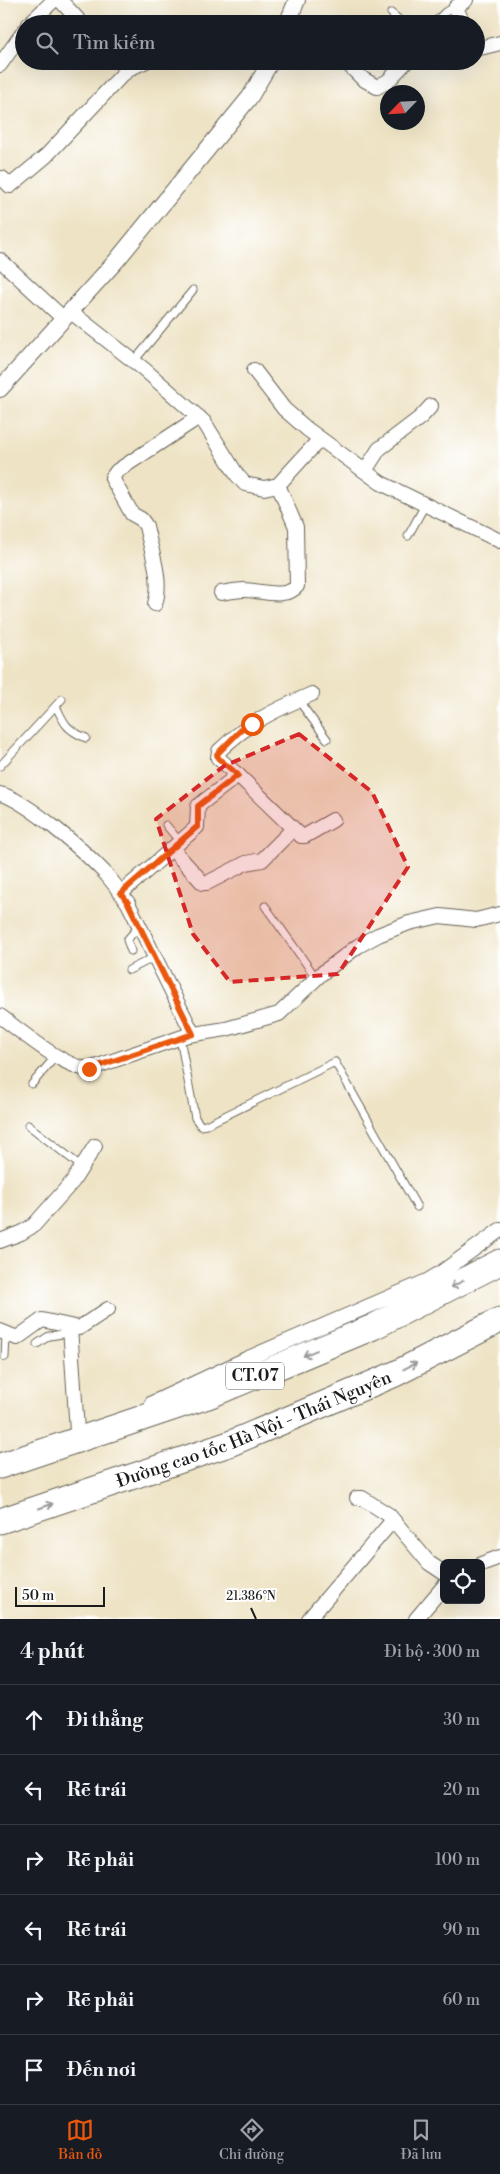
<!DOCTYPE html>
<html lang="vi">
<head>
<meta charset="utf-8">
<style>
  :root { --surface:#171b24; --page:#20242c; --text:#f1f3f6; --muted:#9ea1a6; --line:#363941; --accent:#ea580c }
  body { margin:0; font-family:"Libre Bodoni",serif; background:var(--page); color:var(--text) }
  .controls { position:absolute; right:15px; bottom:15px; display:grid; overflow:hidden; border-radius:8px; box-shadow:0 5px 20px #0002 }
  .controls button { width:45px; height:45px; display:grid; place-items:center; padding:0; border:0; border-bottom:1px solid var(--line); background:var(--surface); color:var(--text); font:25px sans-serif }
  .compass { position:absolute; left:380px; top:85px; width:45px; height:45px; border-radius:50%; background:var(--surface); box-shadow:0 5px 20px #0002; rotate:245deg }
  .scale { position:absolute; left:15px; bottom:12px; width:90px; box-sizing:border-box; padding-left:5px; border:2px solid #1c1c1c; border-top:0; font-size:14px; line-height:18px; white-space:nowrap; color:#1c1c1c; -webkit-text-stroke:4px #fff; paint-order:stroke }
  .stop { position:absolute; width:15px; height:15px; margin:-11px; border:4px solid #ea580c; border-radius:50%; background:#fff }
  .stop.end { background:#ea580c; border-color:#fff; box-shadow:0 1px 5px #0008 }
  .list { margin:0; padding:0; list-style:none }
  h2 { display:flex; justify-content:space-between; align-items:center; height:65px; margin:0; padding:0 20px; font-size:21px }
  h2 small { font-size:16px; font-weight:400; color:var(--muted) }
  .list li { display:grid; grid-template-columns:32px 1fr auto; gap:15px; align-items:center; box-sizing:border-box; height:70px; padding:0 20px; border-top:1px solid var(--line) }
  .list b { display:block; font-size:19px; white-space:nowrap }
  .list em { font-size:16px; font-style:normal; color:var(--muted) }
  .icon { flex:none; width:28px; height:28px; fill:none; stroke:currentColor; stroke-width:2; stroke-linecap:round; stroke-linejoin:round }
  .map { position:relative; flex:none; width:500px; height:1619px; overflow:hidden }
  .search { position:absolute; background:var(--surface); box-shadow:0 5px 20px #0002; left:15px; right:15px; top:15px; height:55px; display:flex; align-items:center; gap:12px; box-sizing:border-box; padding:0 18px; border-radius:28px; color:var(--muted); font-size:19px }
  .sheet { height:485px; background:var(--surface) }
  nav { display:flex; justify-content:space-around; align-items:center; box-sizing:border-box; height:70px; border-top:1px solid var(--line); background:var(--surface); font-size:14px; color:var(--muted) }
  nav a { display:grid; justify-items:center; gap:2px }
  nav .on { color:var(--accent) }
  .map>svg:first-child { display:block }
</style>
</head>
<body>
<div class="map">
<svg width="500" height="1619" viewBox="0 0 500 1619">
  <rect width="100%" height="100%" fill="#fff"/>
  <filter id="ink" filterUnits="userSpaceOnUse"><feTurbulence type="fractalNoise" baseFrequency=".02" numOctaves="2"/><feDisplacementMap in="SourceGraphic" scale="10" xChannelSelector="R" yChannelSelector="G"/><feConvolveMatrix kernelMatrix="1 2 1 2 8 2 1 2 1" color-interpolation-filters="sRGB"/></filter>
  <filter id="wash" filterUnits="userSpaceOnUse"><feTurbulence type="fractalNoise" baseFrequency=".0096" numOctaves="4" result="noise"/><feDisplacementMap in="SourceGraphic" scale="20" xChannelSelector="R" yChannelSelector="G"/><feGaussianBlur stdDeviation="1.12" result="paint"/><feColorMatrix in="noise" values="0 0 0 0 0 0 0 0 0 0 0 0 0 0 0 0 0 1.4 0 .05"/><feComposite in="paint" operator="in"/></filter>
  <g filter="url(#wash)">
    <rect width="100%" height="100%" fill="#eee3c5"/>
  </g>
  <g filter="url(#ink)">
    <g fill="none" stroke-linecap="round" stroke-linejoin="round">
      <g stroke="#666257" stroke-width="9">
        <g id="service">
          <polyline points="391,13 404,24"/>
          <polyline points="435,22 445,12 456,7"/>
          <polyline points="134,361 193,290"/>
          <polyline points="408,536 425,505"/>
          <polyline points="298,700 327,739"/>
          <path d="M56 706C64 724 67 730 86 738"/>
          <polyline points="0,766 62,699"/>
          <polyline points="166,825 180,842"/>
          <polyline points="265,906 317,979"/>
          <polyline points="131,951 127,940 139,926"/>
          <polyline points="129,970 155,957"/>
          <polyline points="180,1038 195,1118 201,1126 206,1125 335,1062 417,1207"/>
          <polyline points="32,1084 56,1056"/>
          <polyline points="28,1125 82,1167"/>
          <polyline points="37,1344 49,1336 70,1333"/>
          <polyline points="5,1357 6,1335"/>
        </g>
      </g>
      <g stroke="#666257" stroke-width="16">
        <g id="minor">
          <polyline points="60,0 82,24"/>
          <polyline points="29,24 54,0"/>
          <polyline points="463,24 456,7 466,0"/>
          <polyline points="476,49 500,43"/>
          <polyline points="219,61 223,61"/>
          <polyline points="345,61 363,79 377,87 388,81 407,61"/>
          <polyline points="0,65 24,31"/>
          <polyline points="2,178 10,186 46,156 122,75 131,68 146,61"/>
          <polyline points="0,260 64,319"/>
          <polyline points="71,312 145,370 204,422 237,475 245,484 264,488 278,485 320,439"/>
          <polyline points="254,370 284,409 307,429 381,483 500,541"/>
          <polyline points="365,471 379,449 421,417 431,406"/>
          <path d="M221 593C229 592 236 590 244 590 259 590 286 600 297 586L296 527 278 485"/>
          <path d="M155 604C163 580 151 551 146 526L141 519 132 514 112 478 117 471 199 417"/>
          <polyline points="238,775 301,836 305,836 333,820"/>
          <path d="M0 794C25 799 85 852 104 872 113 882 121 893 128 903L193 1034"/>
          <polyline points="172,849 203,883 207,883 246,863 262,860 293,829"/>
          <path d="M121 893 197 827 198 806 238 775 218 758 219 751C249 722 275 710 312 694"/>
          <path d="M0 1016C21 1031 64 1068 89 1069L188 1035 226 1029 279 1014 321 974 358 946 378 935 409 923 440 916 476 920 500 914"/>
          <polyline points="0,1241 21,1233 34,1225 73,1181 95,1146"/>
          <polyline points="70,1327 77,1431"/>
          <polyline points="0,1331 17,1338 42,1320 79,1328 108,1309"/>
          <polyline points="152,1403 246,1359 427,1281 442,1272 500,1230"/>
          <polyline points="357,1498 362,1498 389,1515 429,1563 444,1573"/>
          <polyline points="481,1564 500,1557"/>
          <polyline points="309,1619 393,1520"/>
          <polyline points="416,1619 444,1586"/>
        </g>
      </g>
      <g stroke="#666257" stroke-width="18">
        <g id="tertiary">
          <polyline points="287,24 297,0"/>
          <polyline points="0,389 116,261 250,97 271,61"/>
        </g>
      </g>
      <g stroke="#666257" stroke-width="27">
        <g id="motorway">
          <polyline points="0,1466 208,1396 373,1327 500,1262"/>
          <path id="s1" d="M0 1521 229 1444 395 1374 500 1320"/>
        </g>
      </g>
      <use href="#service" stroke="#fff" stroke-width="7"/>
      <use href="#minor" stroke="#fff" stroke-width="14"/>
      <use href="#tertiary" stroke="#fff" stroke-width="16"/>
      <use href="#motorway" stroke="#fff" stroke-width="25"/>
    </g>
    <defs><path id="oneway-shaft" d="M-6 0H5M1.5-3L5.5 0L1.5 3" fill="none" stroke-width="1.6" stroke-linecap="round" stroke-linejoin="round" transform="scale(1.25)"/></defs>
    <g stroke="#999">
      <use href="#oneway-shaft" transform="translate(457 1284) rotate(153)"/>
      <use href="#oneway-shaft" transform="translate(310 1353) rotate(157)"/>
      <use href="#oneway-shaft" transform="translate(410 1366) rotate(-27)"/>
      <use href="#oneway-shaft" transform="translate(46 1506) rotate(-19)"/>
    </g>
  </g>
  <g fill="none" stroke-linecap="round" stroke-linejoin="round" filter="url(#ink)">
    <polyline stroke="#ea580c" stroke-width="6" points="89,1069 193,1034 128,903 121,893 198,826 198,806 238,775 218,758 217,754 241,730 252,724"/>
  </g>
  <path fill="#d62828" fill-opacity="0.2" stroke="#d62828" stroke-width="4" stroke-dasharray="10 6" stroke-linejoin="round" d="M299 734 372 792 408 867 338 974 230 982 193 934 156 819 224 766Z"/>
  <path fill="none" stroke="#1c1c1c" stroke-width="2" d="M251 1608 256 1619"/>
  <g text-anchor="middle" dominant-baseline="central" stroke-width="4" stroke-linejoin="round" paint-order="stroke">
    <rect fill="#fff" stroke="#606060" stroke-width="1" x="226" y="1362.5" width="58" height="27" rx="4"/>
    <g font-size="16" font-weight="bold" fill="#1c1c1c">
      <text x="255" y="1376">CT.07</text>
    </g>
    <g font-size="18" fill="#1c1c1c" stroke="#fff">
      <text stroke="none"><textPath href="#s1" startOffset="270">Đường cao tốc Hà Nội - Thái Nguyên</textPath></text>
    </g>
  </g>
  <g font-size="12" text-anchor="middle" fill="#1c1c1c" stroke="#fff" stroke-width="4" stroke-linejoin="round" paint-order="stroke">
    <text x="251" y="1600">21.386°N</text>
  </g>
</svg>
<div class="controls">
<button><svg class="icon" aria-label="locate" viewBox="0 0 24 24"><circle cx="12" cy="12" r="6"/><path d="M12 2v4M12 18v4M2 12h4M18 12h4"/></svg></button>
</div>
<svg class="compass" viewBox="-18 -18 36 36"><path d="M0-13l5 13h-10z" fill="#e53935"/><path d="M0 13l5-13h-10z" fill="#9ea1a6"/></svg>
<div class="scale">50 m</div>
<div class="stop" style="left:252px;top:724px"></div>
<div class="stop end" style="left:89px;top:1069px"></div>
<div class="search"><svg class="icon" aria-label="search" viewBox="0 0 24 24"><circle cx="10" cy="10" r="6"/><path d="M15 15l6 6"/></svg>Tìm kiếm</div>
</div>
<section class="sheet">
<h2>4 phút<small>Đi bộ · 300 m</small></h2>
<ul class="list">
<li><svg class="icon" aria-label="ahead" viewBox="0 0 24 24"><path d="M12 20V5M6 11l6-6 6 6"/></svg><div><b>Đi thẳng</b></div><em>30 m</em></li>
<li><svg class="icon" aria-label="left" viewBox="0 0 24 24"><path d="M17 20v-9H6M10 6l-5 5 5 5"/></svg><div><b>Rẽ trái</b></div><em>20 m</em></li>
<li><svg class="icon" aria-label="right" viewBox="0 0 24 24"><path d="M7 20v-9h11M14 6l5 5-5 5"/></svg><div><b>Rẽ phải</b></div><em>100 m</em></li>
<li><svg class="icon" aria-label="left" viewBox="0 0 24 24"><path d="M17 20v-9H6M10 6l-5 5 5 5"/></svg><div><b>Rẽ trái</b></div><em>90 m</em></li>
<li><svg class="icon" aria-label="right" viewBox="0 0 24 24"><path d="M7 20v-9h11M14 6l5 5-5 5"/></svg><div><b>Rẽ phải</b></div><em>60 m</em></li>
<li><svg class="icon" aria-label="arrive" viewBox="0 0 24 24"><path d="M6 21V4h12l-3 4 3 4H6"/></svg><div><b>Đến nơi</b></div></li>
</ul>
</section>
<nav>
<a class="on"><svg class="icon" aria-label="map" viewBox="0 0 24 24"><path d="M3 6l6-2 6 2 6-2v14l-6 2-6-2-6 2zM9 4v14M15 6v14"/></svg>Bản đồ</a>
<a><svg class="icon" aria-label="directions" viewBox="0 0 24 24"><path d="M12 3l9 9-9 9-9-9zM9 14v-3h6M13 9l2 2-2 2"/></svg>Chỉ đường</a>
<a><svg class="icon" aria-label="saved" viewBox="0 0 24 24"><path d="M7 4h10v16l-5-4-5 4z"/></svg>Đã lưu</a>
</nav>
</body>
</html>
